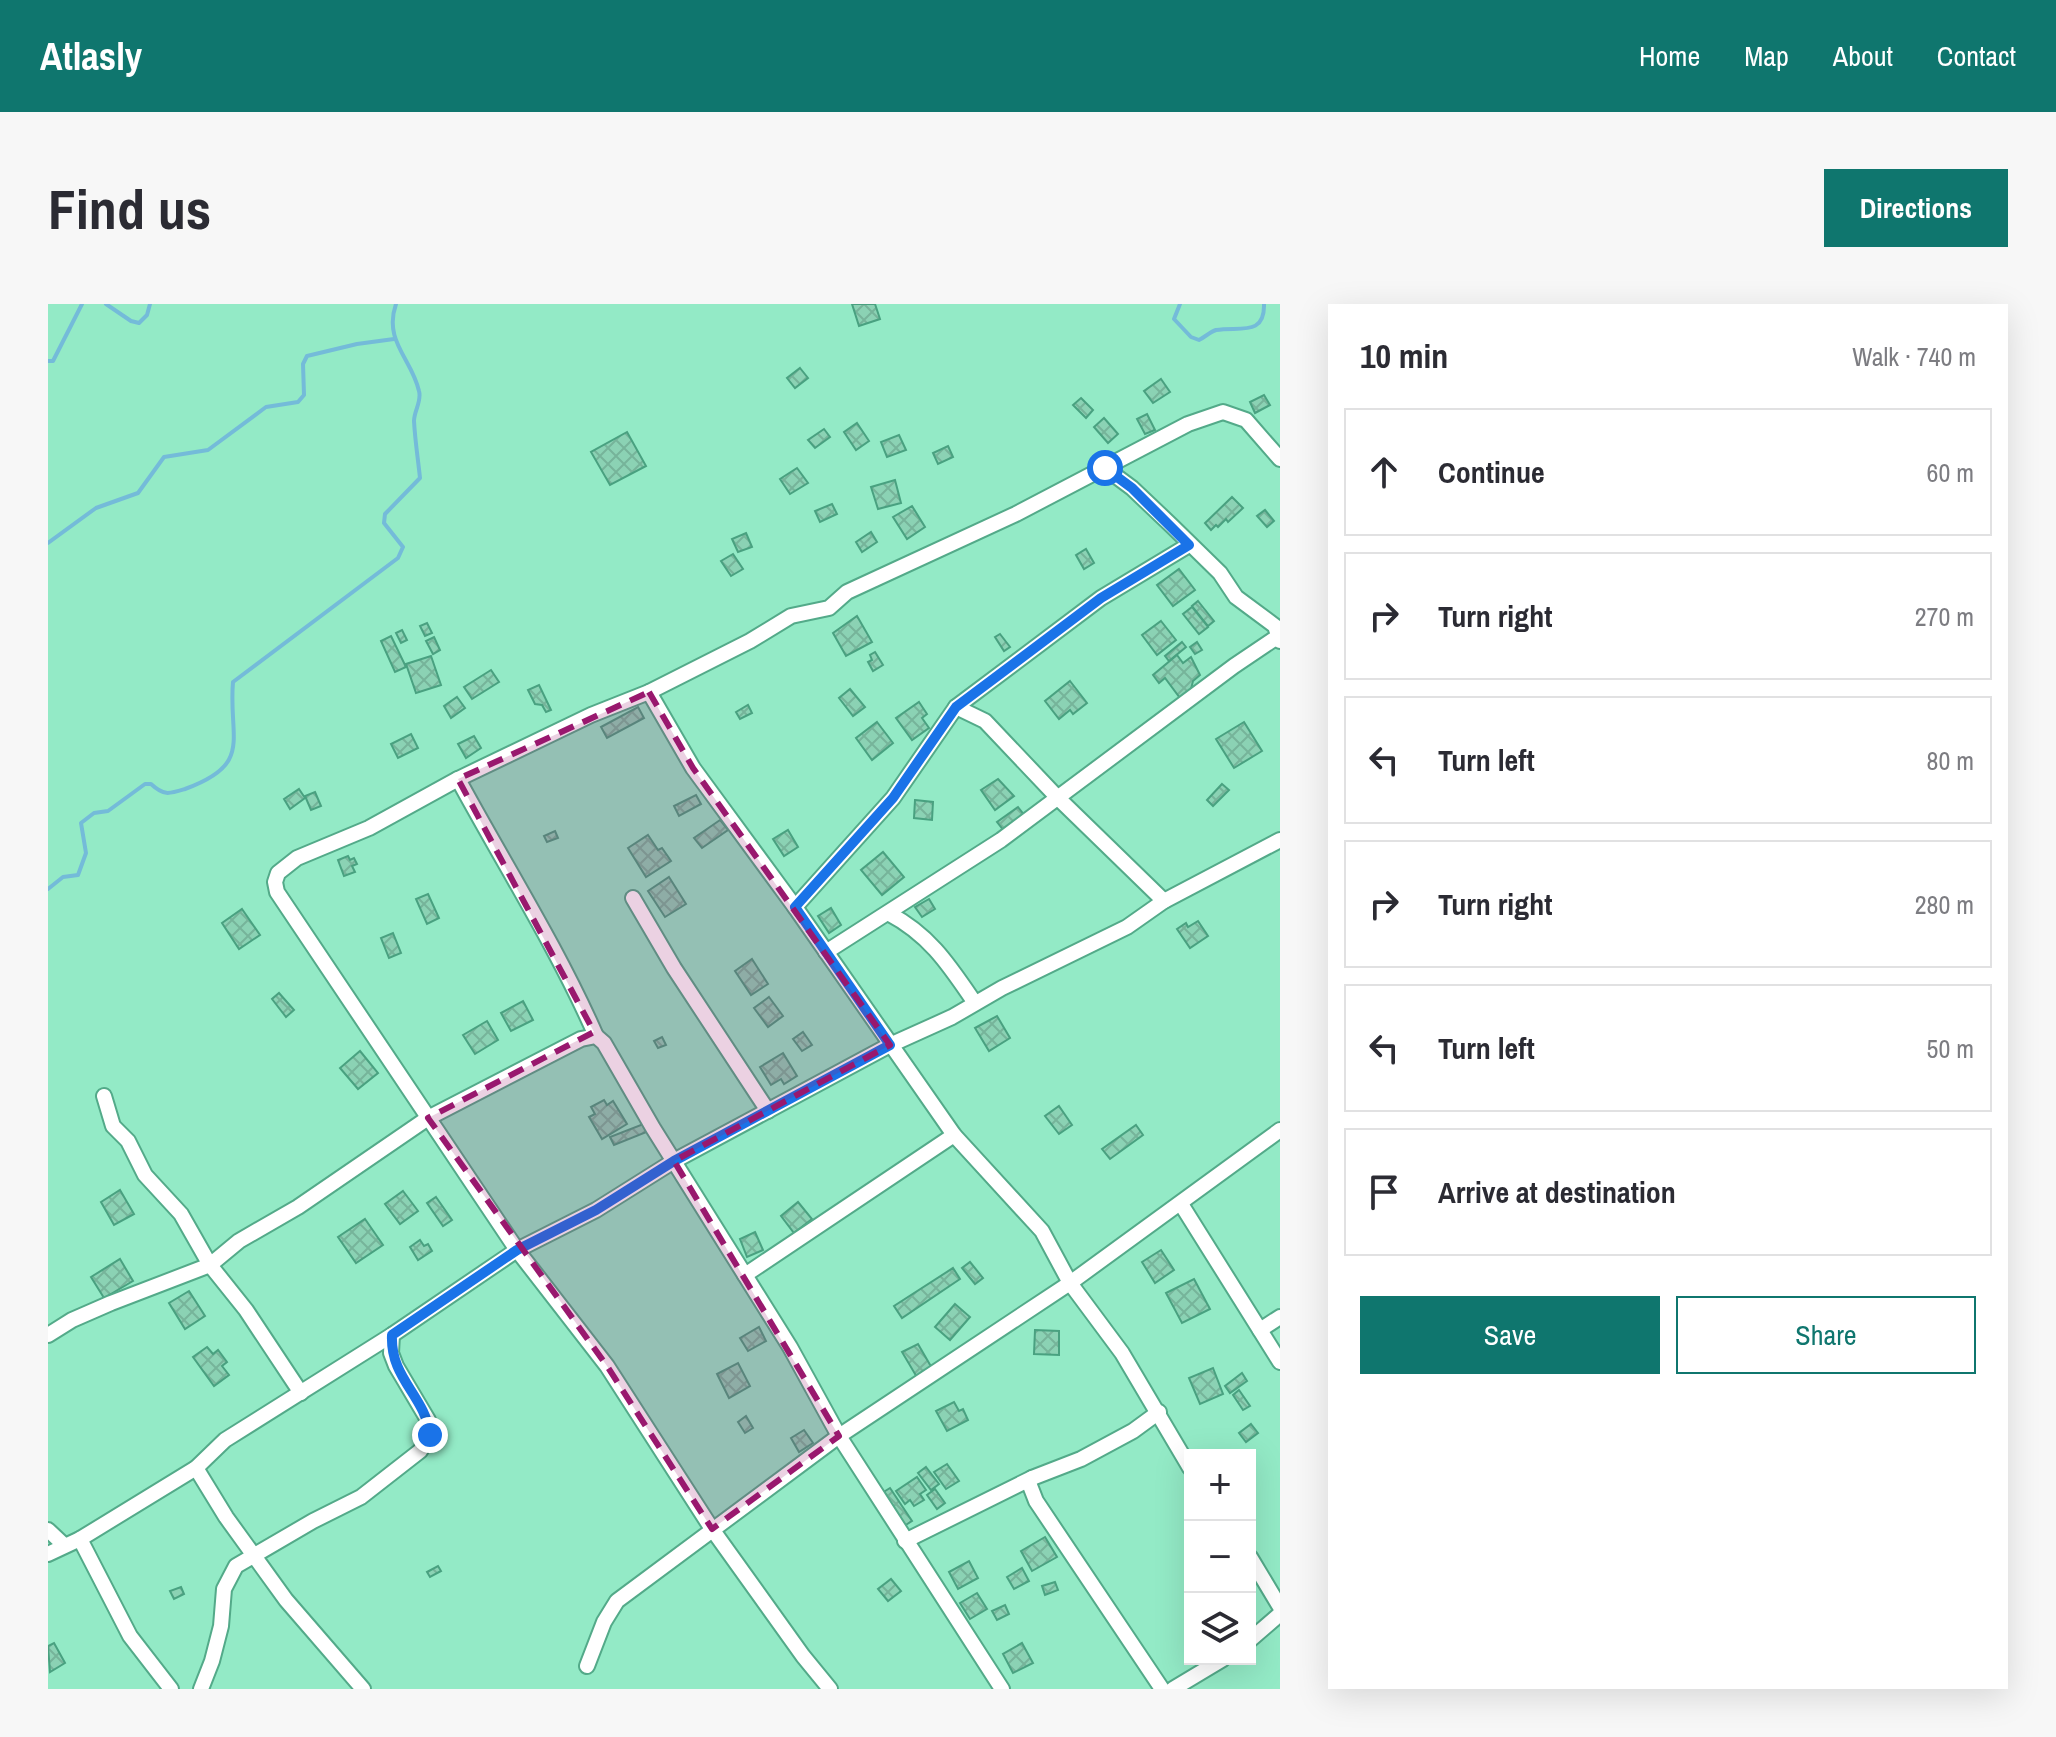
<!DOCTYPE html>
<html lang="en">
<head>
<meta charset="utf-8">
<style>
  :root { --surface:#fff; --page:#f7f7f7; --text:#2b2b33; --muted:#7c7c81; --line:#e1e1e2; --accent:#0f766e }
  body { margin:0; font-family:"Archivo Narrow",sans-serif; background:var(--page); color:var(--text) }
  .controls { position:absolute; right:24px; bottom:24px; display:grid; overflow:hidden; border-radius:0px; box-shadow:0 8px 32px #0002 }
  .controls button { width:72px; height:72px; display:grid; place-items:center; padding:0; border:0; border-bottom:2px solid var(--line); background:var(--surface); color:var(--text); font:40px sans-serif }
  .stop { position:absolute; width:24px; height:24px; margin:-18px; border:6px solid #1a73e8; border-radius:50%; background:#fff }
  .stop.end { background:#1a73e8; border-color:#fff; box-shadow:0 2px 8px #0008 }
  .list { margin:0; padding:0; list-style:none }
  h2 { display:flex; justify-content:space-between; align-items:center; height:104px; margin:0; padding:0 32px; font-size:34px }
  h2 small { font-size:26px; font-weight:400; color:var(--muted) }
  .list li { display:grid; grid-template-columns:52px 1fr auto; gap:24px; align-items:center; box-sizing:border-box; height:128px; margin:0 16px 16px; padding:0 16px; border:2px solid var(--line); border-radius:0px }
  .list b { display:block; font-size:30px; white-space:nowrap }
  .list em { font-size:26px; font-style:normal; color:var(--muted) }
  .actions { display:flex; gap:16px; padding:24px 32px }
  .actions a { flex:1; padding:18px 0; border:2px solid var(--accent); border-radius:0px; text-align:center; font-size:28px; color:var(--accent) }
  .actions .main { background:var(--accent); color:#fff }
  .icon { flex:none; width:44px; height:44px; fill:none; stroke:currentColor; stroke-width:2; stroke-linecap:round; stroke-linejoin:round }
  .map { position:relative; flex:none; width:1232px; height:1385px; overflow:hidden; border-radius:0px }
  header { display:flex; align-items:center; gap:48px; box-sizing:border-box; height:112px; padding:0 40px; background:var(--accent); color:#fff }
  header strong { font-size:38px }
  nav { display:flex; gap:44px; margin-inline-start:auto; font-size:28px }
  .intro { display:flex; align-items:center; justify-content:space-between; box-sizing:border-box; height:192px; padding:0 48px }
  h1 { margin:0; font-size:56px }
  .button { padding:20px 36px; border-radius:0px; background:var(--accent); color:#fff; font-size:28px; font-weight:700 }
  main { display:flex; gap:48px; padding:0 48px }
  aside { flex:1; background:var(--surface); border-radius:0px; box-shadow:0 8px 32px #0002 }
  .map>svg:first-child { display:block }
</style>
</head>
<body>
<header>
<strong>Atlasly</strong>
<nav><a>Home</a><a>Map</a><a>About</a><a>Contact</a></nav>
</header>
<div class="intro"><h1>Find us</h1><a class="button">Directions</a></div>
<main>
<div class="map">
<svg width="1232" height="1385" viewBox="0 0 1232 1385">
  <defs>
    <pattern id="building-cross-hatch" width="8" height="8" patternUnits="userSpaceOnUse" patternTransform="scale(2)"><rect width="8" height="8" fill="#8bd2b4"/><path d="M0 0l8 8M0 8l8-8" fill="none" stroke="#76b49a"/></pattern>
  </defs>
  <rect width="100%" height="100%" fill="#93eac6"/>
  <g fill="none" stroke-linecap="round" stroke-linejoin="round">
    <g stroke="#74bbd9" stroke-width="4">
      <polyline points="58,0 83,17 91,19 99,11 102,0"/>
      <path d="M1132 0 1126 15 1143 33 1151 36C1157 33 1162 28 1168 26 1191 22 1217 33 1216 0"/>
      <polyline points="0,57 5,57 34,0"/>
      <polyline points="0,239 48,204 90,189 116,153 160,146 218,103 250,98 256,91 255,60 259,52 309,40 346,35"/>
      <path d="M0 585 15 573 30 571 38 549 33 519 46 509 60 507 97 480H103C116 492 121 490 137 485 206 460 180 435 185 378L350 254 355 243 336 219 337 210 372 174C370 155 367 136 366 117 366 107 374 97 371 87 364 55 335 37 348 0"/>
    </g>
  </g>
  <g fill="url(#building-cross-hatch)" stroke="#49a180" stroke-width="2">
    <polygon points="804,0 827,0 832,15 811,22"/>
    <polygon points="752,64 760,74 747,84 739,74"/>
    <polygon points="1113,75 1122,88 1105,99 1096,87"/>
    <polygon points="1216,91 1222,101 1207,109 1202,98"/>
    <polygon points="1033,94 1045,106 1038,114 1025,101"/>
    <polygon points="1099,110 1107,126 1097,130 1089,115"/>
    <polygon points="1056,114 1070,130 1060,139 1046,123"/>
    <polygon points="809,119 821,137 808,146 796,128"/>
    <polygon points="776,125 782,133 767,144 760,136"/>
    <polygon points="579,128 598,162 562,181 543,148"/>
    <polygon points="851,131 858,146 839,153 833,138"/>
    <polygon points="900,142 905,153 890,160 885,149"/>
    <polygon points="749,164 760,179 742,190 732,175"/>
    <polygon points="847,176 853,199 830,205 823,183"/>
    <polygon points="1184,193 1195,204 1180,218 1178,215 1170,223 1168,221 1163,226 1157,219"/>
    <polygon points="784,200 789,210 772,218 767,207"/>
    <polygon points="864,202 877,223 859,235 845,213"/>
    <polygon points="1217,206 1226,217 1219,223 1209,212"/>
    <polygon points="823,228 829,238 814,248 808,238"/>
    <polygon points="698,229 704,243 690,248 684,235"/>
    <polygon points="1038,245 1046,259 1036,265 1028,251"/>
    <polygon points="685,250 695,265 683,272 673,257"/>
    <polygon points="1131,265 1147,286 1125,302 1109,281"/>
    <polygon points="1150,297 1166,317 1160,322 1144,302"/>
    <polygon points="1144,303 1160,323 1151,330 1135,310"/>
    <polygon points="809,312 824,338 798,352 785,329"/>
    <polygon points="1113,317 1128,336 1109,351 1094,331"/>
    <polygon points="379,319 384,329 377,332 372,322"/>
    <polygon points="354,326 359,336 353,339 348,329"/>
    <polygon points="952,330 962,343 956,347 947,333"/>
    <polygon points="343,332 358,363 347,368 333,337"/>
    <polygon points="386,333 392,346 385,350 378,337"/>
    <polygon points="1134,338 1138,343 1121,357 1117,352"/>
    <polygon points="1149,338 1154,346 1147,350 1142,343"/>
    <polygon points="827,348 835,361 825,367 820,358 824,356 822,351"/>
    <polygon points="1129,351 1135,359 1143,353 1152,371 1145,377 1143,385 1132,394 1117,374 1111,379 1105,371"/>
    <polygon points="383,352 393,381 368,389 358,360"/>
    <polygon points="443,366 451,378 424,395 416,383"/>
    <polygon points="1022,377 1039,399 1025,410 1022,406 1011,415 997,397"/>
    <polygon points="491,381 503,406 498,408 494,401 487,400 480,386"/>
    <polygon points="802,385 817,403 805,412 791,394"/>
    <polygon points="409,393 417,404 403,414 396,402"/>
    <polygon points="871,398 879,410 874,414 881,424 864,436 848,414"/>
    <polygon points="700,401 704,409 692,415 688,408"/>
    <polygon points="590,403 596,414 559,434 553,423"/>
    <polygon points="829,418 845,439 824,456 808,434"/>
    <polygon points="1196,418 1214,447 1186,464 1168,435"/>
    <polygon points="363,430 370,444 350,454 343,440"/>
    <polygon points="426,432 433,444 418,454 410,440"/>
    <polygon points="950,475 966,492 947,506 933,486"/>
    <polygon points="1174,480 1181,486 1165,502 1159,496"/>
    <polygon points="251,485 257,494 242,505 236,495"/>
    <polygon points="267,488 273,502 263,506 257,492"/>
    <polygon points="648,491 653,500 631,512 626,502"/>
    <polygon points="867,496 885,498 884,516 866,514"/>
    <polygon points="970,503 977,512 956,527 949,518"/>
    <polygon points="672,516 680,526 654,544 646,534"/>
    <polygon points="740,526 750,543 736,552 725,535"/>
    <polygon points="507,527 510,534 499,538 496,532"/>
    <polygon points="600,531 610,546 614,544 623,557 598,573 580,544"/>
    <polygon points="835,548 856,573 834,591 813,566"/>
    <polygon points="300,552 302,556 306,554 309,560 304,562 307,568 296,572 290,556"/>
    <polygon points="621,573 638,600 617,613 600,587"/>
    <polygon points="380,590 391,614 379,620 368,595"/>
    <polygon points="881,595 887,605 874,613 867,603"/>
    <polygon points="783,604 793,621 781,629 770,612"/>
    <polygon points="194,605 212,631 191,645 174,619"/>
    <polygon points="1150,617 1160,632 1142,644 1129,625 1138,619 1140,623"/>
    <polygon points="345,629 353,649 341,654 333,634"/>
    <polygon points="704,655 720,680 703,691 687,667"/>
    <polygon points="231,689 246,706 238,713 224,695"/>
    <polygon points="721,693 735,712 720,723 706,704"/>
    <polygon points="475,697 485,716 463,727 453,709"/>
    <polygon points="949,712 962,734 941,747 927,724"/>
    <polygon points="439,717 450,736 427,750 415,731"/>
    <polygon points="755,728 764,741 754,747 745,735"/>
    <polygon points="614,733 618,741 610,744 606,737"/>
    <polygon points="312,747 330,769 310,785 292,764"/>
    <polygon points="735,749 749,772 736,780 733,775 723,781 712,763"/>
    <polygon points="556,796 559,801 565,797 579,820 554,835 541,813 547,810 543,803"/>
    <polygon points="1011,802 1024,821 1011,830 997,812"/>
    <polygon points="598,819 601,827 566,841 562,833"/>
    <polygon points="1088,821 1095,831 1062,855 1054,845"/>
    <polygon points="72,886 86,910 66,921 53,898"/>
    <polygon points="355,887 370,907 352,920 337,900"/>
    <polygon points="388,893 404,916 395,922 379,899"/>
    <polygon points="750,898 764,915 746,929 733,912"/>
    <polygon points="317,915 335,941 308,959 290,933"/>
    <polygon points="707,928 715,946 699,953 692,935"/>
    <polygon points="372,936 376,942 380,940 384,947 370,956 362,943"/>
    <polygon points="1113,946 1126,966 1107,979 1094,958"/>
    <polygon points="72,955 85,977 56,994 43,973"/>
    <polygon points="922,958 935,974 927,980 914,964"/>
    <polygon points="905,964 912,975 854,1014 846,1002"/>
    <polygon points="1146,975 1162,1005 1134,1019 1118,989"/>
    <polygon points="141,987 157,1012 137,1025 121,999"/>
    <polygon points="907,1000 922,1013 902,1036 887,1023"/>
    <polygon points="711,1023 718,1037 700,1047 692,1034"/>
    <polygon points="987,1026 1011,1027 1011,1051 986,1050"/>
    <polygon points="870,1040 885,1066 870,1075 854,1048"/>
    <polygon points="159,1043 165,1050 170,1046 179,1058 174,1062 181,1071 166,1082 145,1053"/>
    <polygon points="690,1059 702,1082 681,1094 669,1070"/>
    <polygon points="1165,1064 1175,1090 1152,1100 1141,1074"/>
    <polygon points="1194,1069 1199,1077 1182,1089 1177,1082"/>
    <polygon points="1191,1086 1202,1102 1195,1106 1185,1091"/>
    <polygon points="906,1098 911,1107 915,1105 920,1116 899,1127 888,1107"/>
    <polygon points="698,1112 705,1124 697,1129 690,1118"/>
    <polygon points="1203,1120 1210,1129 1198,1138 1191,1129"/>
    <polygon points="756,1126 765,1139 751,1148 743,1134"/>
    <polygon points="899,1160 911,1177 898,1185 886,1168"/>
    <polygon points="878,1163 891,1180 883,1186 870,1169"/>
    <polygon points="869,1173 878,1186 872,1190 876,1196 866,1202 862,1196 857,1200 848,1187"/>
    <polygon points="842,1184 864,1217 856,1222 834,1189"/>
    <polygon points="887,1185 897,1199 889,1205 879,1191"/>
    <polygon points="997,1233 1009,1253 984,1267 973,1247"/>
    <polygon points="921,1257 930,1274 910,1285 901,1268"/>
    <polygon points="390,1262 393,1267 382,1273 379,1268"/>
    <polygon points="974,1264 981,1277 966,1285 959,1273"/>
    <polygon points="843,1275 853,1287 840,1297 830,1285"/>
    <polygon points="1007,1278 1010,1286 997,1291 994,1282"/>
    <polygon points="133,1283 136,1290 126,1295 122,1287"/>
    <polygon points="929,1289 939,1305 922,1315 912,1299"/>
    <polygon points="957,1301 961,1310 949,1316 944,1307"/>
    <polygon points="6,1339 17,1359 2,1368 0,1342"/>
    <polygon points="974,1339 985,1359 965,1369 955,1350"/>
  </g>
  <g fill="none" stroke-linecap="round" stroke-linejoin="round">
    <g stroke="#53aa89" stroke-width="18">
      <g id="minor">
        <polyline points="1057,164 1084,184 1124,222 1172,269 1188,293 1227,322 1232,337"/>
        <polyline points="601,388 645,464 747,603 906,831 994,927 1022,979 1074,1049 1142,1164"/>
        <polyline points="908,403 937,417 1009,493 1116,597"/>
        <path d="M410 475C456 560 509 643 548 732"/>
        <polyline points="585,594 626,664 720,807"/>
        <polyline points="747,603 845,494 908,403 1053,294 1141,241"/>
        <path d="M840 609C882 631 901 661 927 699"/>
        <polyline points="778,648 953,536 1186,362 1232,331"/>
        <polyline points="56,792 65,822 80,837 97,871 133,910 162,961 198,1006 253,1089"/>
        <polyline points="1133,900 1232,1058"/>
        <polyline points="697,971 906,831"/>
        <polyline points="1212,1026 1232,1013"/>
        <polyline points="0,1031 24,1016 63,999 162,961 191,937 250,903 380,814 533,735 548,732 556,739 605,824 742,1043 791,1132 954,1385"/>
        <polyline points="1111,1108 1085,1127 1033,1155 984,1174 981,1179 988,1197 1114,1385"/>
        <polyline points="148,1164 178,1213 238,1296 315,1385"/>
        <polyline points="0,1226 16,1241"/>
        <polyline points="32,1235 82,1332 123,1385"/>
        <polyline points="857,1237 984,1174"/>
        <polyline points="0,1250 32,1235 148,1164 177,1136 344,1031 469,946 548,906 626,857 842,741 904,713 954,684 1079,623 1116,597 1232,536"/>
        <polyline points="1202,1253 1232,1303"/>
        <polyline points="1202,1336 1232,1310"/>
        <polyline points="539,1362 556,1318 569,1297 791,1132 1022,979 1232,826"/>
        <polyline points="153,1385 164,1357 173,1322 176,1285 188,1262 265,1217 313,1193 372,1147 382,1131 380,1116 348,1062 343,1049 344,1031"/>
        <polyline points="782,1385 755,1352 664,1225 559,1062 469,946 229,588 227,578 230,569 249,554 321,524 410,475 543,411 601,388 702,337 743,312 781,304 799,288 968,210 1140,120 1175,108 1198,116 1232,155"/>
        <polyline points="1125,1385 1175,1355"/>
      </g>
    </g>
    <use href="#minor" stroke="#fff" stroke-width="14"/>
  </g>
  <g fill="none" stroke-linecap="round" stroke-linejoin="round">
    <path stroke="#1a73e8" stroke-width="10" d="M382 1131C377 1091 342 1075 344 1031L469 946 548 906 626 857 842 741 747 603 845 494 908 403 1053 294 1141 241 1084 184 1057 164"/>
  </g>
  <path fill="#99186e" fill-opacity="0.2" stroke="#99186e" stroke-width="6" stroke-dasharray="16 10" stroke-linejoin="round" d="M601 388 645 464 842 741 626 857 791 1132 664 1225 559 1062 380 814 546 728 410 475Z"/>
</svg>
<div class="controls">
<button>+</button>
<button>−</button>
<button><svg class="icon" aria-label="layers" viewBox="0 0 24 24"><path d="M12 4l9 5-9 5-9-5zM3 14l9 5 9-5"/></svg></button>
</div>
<div class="stop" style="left:1057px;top:164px"></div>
<div class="stop end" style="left:382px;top:1131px"></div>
</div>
<aside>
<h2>10 min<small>Walk · 740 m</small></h2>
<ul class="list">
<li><svg class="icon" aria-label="ahead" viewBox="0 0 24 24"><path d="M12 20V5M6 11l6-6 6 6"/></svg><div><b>Continue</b></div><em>60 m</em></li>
<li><svg class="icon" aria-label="right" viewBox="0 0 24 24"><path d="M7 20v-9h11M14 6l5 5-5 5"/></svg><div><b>Turn right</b></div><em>270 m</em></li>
<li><svg class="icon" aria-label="left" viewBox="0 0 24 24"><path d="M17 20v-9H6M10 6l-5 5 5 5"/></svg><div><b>Turn left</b></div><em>80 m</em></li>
<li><svg class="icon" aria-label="right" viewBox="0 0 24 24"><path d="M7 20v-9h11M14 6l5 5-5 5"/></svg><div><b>Turn right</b></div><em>280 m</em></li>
<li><svg class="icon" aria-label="left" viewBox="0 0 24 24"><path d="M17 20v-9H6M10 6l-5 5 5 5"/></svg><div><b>Turn left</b></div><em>50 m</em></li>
<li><svg class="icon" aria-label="arrive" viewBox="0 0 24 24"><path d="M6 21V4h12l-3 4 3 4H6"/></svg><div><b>Arrive at destination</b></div></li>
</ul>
<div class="actions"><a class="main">Save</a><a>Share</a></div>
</aside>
</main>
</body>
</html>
